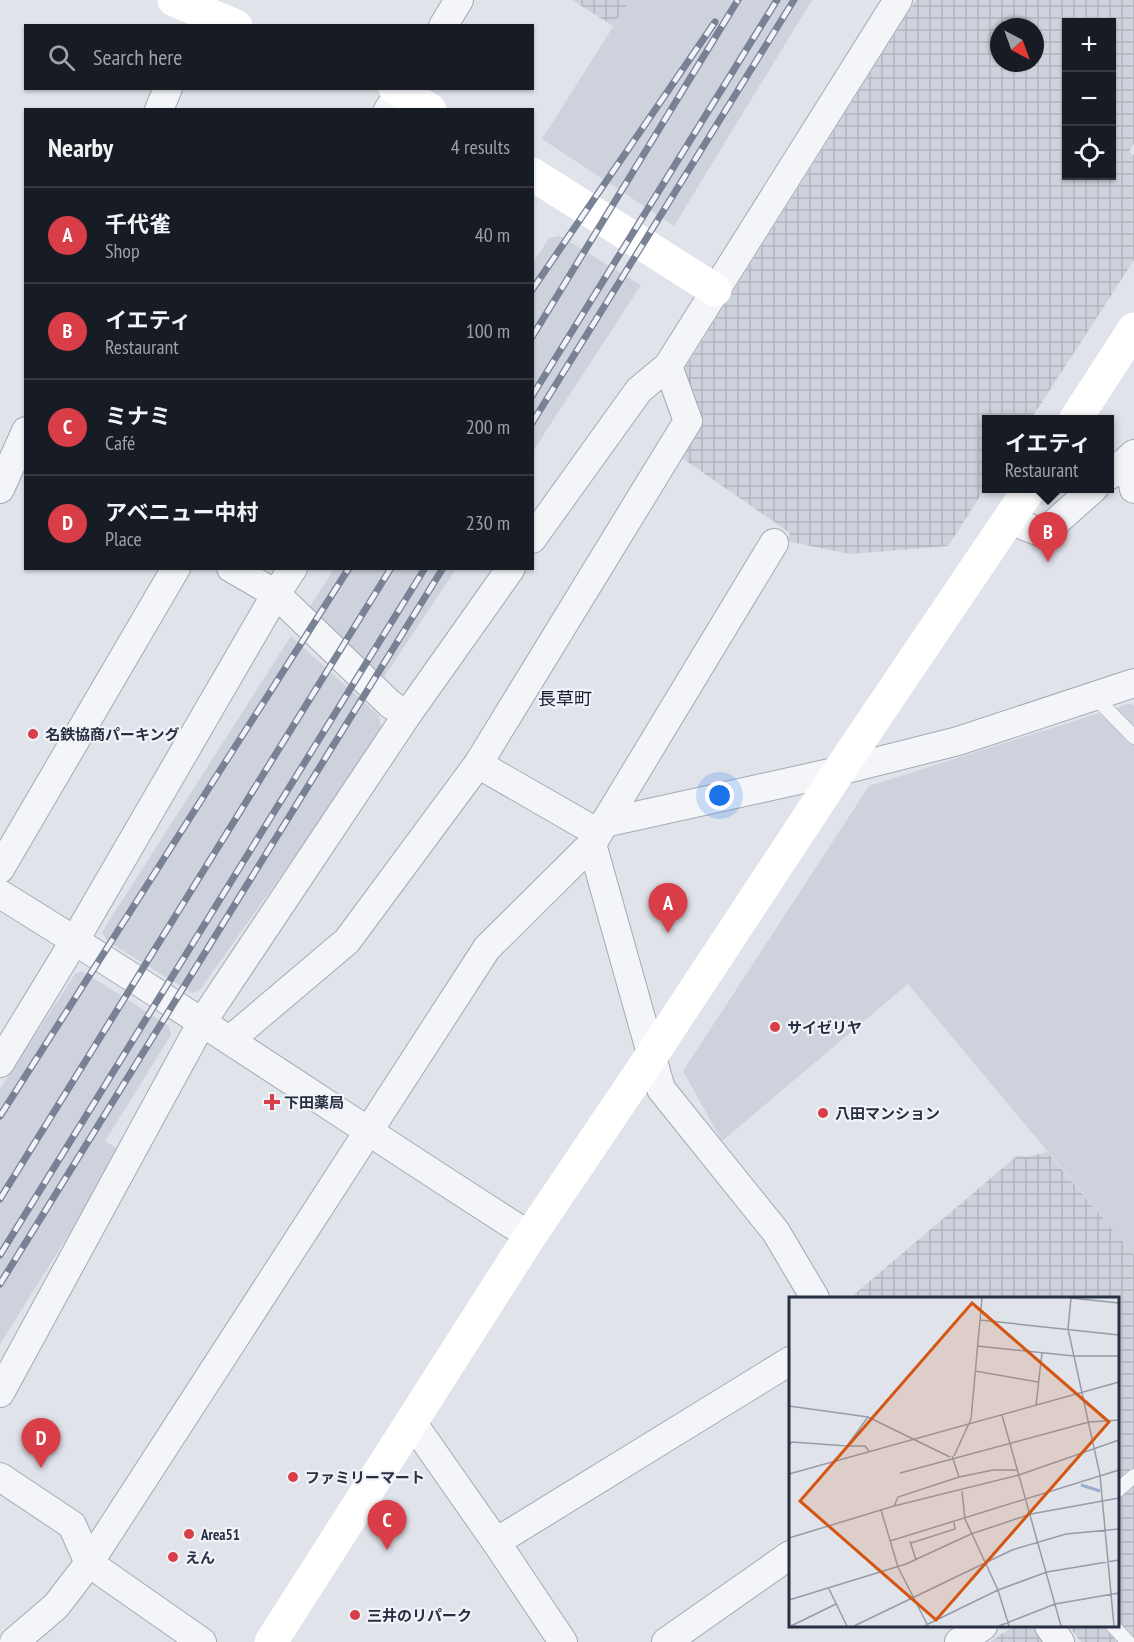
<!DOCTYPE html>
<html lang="en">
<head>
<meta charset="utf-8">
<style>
  :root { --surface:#171b24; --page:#20242c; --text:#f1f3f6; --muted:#9ea1a6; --line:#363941; --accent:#d83d48 }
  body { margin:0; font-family:"PT Sans Narrow","Noto Sans JP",sans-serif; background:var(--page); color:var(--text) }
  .controls { position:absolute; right:18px; top:18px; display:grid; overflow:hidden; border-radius:0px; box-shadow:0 2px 4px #0004 }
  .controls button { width:54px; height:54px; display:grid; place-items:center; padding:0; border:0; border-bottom:2px solid var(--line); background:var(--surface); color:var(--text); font:30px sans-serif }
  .compass { position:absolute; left:990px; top:18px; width:54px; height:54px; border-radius:50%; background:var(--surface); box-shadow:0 2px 4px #0004; rotate:139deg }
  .you { position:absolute; left:720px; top:796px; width:21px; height:21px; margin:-15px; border:4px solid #fff; border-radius:50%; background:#1a73e8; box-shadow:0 0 0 9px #1a73e833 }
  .badge { display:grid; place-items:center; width:39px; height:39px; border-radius:50%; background:var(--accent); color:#fff; font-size:20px; font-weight:700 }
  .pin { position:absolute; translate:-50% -50px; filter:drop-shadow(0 2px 3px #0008) }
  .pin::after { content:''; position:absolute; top:32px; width:21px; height:18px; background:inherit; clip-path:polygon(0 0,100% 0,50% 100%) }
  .popup { position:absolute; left:982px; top:415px; width:132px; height:78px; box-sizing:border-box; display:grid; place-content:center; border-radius:0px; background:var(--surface); filter:drop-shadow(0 2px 4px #0005); font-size:20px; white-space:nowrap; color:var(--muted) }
  .popup b { font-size:22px; color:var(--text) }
  .popup::after { content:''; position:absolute; left:50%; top:100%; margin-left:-12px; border:12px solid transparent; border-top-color:var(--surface) }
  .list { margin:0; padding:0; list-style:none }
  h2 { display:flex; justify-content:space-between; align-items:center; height:78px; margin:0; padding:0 24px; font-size:26px }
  h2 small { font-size:20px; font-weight:400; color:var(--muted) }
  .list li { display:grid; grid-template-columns:39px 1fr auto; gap:18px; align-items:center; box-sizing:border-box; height:96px; padding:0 24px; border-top:2px solid var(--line) }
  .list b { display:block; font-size:22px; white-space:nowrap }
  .list p { margin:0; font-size:20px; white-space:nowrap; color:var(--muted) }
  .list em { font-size:20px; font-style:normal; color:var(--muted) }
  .icon { flex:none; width:33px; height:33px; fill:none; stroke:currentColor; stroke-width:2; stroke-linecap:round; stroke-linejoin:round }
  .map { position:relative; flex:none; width:1134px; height:1642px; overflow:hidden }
  .search { position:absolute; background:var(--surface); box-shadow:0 2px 4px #0004; left:24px; top:24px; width:510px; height:66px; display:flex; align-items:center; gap:15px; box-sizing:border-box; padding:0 21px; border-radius:0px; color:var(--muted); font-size:22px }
  .panel { position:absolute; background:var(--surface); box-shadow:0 2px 4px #0004; left:24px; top:108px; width:510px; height:462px; border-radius:0px }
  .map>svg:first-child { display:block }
</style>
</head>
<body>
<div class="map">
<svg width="1134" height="1642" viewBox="0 0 1134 1642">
  <defs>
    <pattern id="industrial-grid" width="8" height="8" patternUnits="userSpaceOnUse" patternTransform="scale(1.5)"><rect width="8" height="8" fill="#ced2dc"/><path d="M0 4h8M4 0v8" fill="none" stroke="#b1b5be"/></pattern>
  </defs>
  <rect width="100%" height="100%" fill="#e0e3ea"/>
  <g fill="#ced2dc">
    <polygon points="630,0 812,0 674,226 542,139"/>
    <polygon points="560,236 641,285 533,451 533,263 549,238"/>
    <polygon points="334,569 456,569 384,677 309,608"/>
    <polygon points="291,636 379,716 382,733 199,991 192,993 107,941 102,932"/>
    <polygon points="1131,703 1134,706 1134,1255 908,984 722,1141 683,1071 869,786"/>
    <polygon points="82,971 169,1026 171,1035 105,1141 121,1151 0,1344 0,1089 75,974"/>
  </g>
  <g fill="url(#industrial-grid)" fill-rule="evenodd">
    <polygon points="572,0 630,0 613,26"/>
    <path d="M916 0H1134V144L1129 152 1134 155V260L1031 419 986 420V487L948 546 850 554 786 541 790 533 682 458 700 430 685 368ZM1066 22H1112V176H1066ZM999 27H1035V63H999Z"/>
    <polygon points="1047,1152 1134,1255 1134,1642 1081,1642 1069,1626 1118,1626 1118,1298 850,1298 1018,1155 1026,1157"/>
    <polygon points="1014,1626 1033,1626 1045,1642 990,1642"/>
  </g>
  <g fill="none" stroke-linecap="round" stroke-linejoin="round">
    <g stroke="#a5a9b5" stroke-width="15">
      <g id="lane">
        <polyline points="1094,696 1134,737"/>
        <polyline points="1118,1490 1134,1476"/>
        <polyline points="1113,1626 1128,1642"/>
      </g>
    </g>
    <g stroke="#a5a9b5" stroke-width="30">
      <g id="street">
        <polyline points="443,26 459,0"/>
        <polyline points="159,110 168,88"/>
        <polyline points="388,110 402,88"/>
        <polyline points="1134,463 1132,478 1134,489"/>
        <polyline points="1110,475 1134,454"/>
        <polyline points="0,489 26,431"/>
        <polyline points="1009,520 1040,532 1049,528 1094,488"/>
        <polyline points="532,539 639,390 668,366 898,0"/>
        <polyline points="231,568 276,594 390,704 407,715"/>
        <polyline points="478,764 598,833"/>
        <polyline points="604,823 839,771 958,741 1134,683"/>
        <polyline points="592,844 661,1089 776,1232 815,1298"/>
        <polyline points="0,869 176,568"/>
        <path d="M0 894C179 1004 353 1123 530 1236"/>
        <polyline points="230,1040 347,941 478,764 688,421 668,366"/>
        <polyline points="0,1063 75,940 276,594 293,568"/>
        <polyline points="0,1393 202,1022 407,715 511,568"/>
        <polyline points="412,1422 496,1542 563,1642"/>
        <polyline points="0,1477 72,1525 89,1563 202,1642"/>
        <polyline points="496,1542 790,1361"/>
        <polyline points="1049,1626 1060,1642"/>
        <polyline points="14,1642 56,1606 89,1563 487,948 592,844 774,543"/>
        <polyline points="666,1642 790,1555"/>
        <polyline points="959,1642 983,1626"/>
      </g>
    </g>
    <use href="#lane" stroke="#f3f5f8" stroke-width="14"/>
    <use href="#street" stroke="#f3f5f8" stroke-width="28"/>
    <g stroke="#fff" stroke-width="33">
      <polyline points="174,0 236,26"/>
      <polyline points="395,88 430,110"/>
      <polyline points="532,174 715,290"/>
      <polyline points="1075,420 1134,329"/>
      <polyline points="271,1642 530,1236 652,1055 839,771 1030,488"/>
    </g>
    <g stroke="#798195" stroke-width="7">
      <g id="rail">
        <polyline points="532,290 715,22"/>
        <polyline points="532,337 738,0"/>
        <polyline points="532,396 777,0"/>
        <polyline points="532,423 794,0"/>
        <polyline points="0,1116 349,568"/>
        <polyline points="0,1199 391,568"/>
        <polyline points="0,1255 425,568"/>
        <polyline points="0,1284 443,568"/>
      </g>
    </g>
    <use href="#rail" stroke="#f0f3f7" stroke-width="4.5" stroke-dasharray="14" stroke-linecap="butt"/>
  </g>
  <g fill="#d83d48" stroke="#f0f3f7" stroke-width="2">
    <circle cx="33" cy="734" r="6"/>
    <circle cx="775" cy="1027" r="6"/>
    <path d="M269 1093h6v6h6v6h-6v6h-6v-6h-6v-6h6z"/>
    <circle cx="823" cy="1113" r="6"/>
    <circle cx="293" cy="1477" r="6"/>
    <circle cx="189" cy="1534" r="6"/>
    <circle cx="173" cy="1557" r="6"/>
    <circle cx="355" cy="1615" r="6"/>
  </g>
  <g text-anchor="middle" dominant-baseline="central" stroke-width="4.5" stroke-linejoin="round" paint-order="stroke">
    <g font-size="15" font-weight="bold" fill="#272f43" stroke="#f0f3f7" text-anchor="start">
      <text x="45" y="734">名鉄協商パーキング</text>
      <text x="787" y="1027">サイゼリヤ</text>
      <text x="284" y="1102">下田薬局</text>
      <text x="835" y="1113">八田マンション</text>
      <text x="305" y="1477">ファミリーマート</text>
      <text x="201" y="1534">Area51</text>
      <text x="185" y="1557">えん</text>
      <text x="367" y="1615">三井のリパーク</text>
    </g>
    <g font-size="18" fill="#1a2134" stroke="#f0f3f7">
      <text x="565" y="698">長草町</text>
    </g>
  </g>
  <g transform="translate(789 1297)">
    <rect width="330" height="330" fill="#e0e3ea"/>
    <path fill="none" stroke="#99aecd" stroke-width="3" d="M292 188 311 194"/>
    <path fill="none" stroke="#969ba7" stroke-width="1.5" d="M282 1 279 32 311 178 325 329M282 1 330 6M191 23 330 38M188 49 285 59H330M186 74 249 85M247 108 253 56M0 109 79 120 161 160M213 118 272 329M0 148 3 145 58 149 79 120M58 149H76L80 154M163 159 170 180M165 159 182 122 193 1M111 176 300 125 330 123M0 177 330 85M173 194 176 222 209 293 220 329M105 209 109 200 170 180 204 173H229M92 213 109 270 139 329M0 241 105 209 230 178 330 143M101 244 330 173M121 244 127 263M122 246 166 232 165 225M39 290 58 329M0 303 117 267 182 237 242 217 330 201M2 329 47 307M65 329 223 253 277 237 330 232M135 329 209 293 258 275 330 263M210 329 266 307 330 296"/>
    <path fill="#d55512" fill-opacity="0.15" stroke="#d55512" stroke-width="3" d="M183 6 320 125 147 323 11 204Z"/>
    <rect width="330" height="330" fill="none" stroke="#272f43" stroke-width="3"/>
  </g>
</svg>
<div class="controls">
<button>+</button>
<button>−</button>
<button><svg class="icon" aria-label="locate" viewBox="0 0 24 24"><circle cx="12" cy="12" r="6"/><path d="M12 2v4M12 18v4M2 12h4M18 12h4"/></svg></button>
</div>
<svg class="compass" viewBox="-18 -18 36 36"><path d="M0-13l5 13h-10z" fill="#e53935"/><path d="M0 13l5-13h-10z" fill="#9ea1a6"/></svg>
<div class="you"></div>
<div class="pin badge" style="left:668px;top:933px">A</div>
<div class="pin badge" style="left:1048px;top:562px">B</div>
<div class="popup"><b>イエティ</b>Restaurant</div>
<div class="pin badge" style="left:387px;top:1550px">C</div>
<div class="pin badge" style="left:41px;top:1468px">D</div>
<div class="search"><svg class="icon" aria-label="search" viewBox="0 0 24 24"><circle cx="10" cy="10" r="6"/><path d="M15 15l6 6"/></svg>Search here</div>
<section class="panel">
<h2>Nearby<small>4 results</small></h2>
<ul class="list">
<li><span class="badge">A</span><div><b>千代雀</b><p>Shop</p></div><em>40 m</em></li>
<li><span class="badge">B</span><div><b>イエティ</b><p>Restaurant</p></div><em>100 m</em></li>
<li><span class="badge">C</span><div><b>ミナミ</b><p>Café</p></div><em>200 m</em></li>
<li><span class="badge">D</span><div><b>アベニュー中村</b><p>Place</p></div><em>230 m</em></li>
</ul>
</section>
</div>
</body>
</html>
